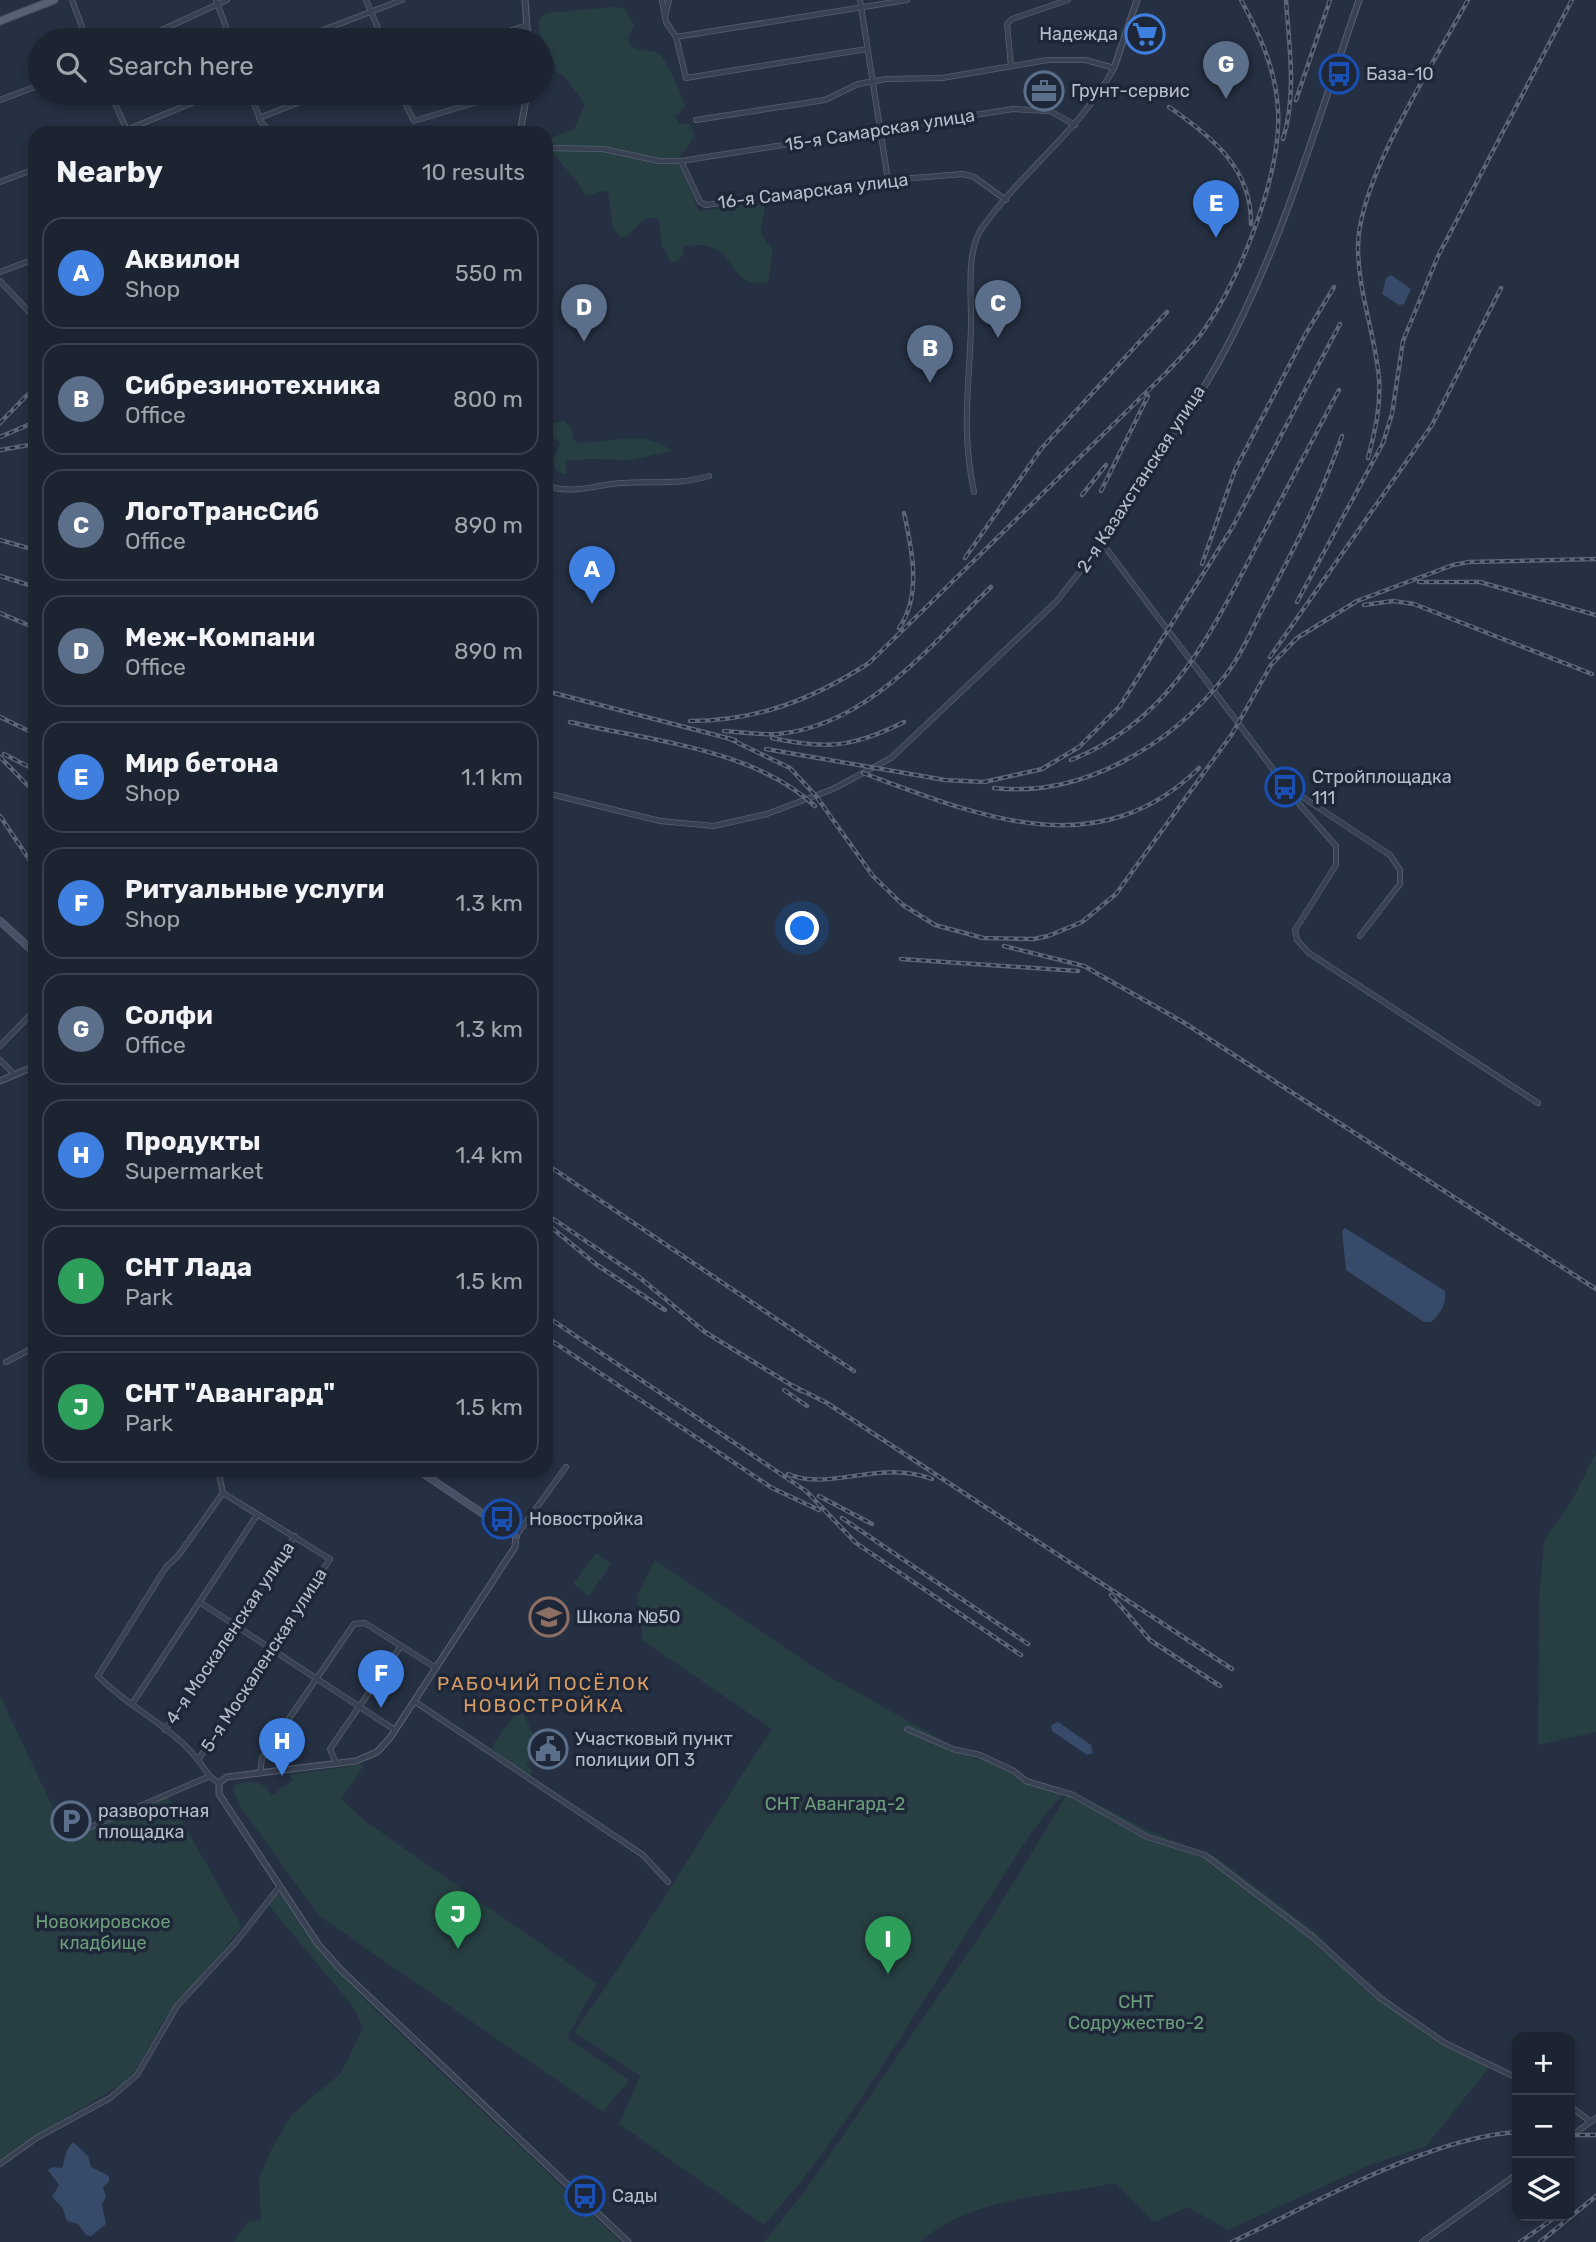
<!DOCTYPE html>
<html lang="en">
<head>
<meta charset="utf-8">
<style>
  :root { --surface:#1c2432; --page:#29303e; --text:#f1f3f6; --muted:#a0a4ac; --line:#3a414d; --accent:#b45309 }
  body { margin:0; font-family:Rubik,sans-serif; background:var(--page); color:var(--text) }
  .controls { position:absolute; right:21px; bottom:21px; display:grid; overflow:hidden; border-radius:14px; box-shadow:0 4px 10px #0003 }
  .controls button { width:63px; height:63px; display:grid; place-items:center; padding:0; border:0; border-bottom:2px solid var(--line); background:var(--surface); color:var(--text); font:35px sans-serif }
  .you { position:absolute; left:803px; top:929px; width:24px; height:24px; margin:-18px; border:5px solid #fff; border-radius:50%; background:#1a73e8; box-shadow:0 0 0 10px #1a73e833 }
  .badge { display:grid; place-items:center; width:46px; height:46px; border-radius:50%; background:var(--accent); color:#fff; font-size:23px; font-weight:700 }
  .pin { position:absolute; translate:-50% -58px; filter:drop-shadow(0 2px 4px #0008) }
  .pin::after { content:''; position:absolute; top:37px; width:24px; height:21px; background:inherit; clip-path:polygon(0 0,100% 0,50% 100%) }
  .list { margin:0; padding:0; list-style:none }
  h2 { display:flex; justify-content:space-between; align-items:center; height:91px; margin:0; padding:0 28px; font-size:30px }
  h2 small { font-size:23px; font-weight:400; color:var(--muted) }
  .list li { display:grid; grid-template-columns:46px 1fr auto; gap:21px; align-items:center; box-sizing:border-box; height:112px; margin:0 14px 14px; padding:0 14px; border:2px solid var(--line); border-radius:21px }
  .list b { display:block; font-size:26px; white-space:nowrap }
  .list p { margin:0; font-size:23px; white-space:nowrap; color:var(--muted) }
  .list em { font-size:23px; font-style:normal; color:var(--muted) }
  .icon { flex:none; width:38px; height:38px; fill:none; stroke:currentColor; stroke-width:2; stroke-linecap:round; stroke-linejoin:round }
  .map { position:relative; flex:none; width:1596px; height:2242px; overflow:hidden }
  .search { position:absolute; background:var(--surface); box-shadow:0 4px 10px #0003; left:28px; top:28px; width:525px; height:77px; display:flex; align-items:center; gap:18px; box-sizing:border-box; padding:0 24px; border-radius:38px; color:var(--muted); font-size:26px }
  .panel { position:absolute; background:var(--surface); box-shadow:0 4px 10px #0003; left:28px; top:126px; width:525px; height:1351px; border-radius:21px }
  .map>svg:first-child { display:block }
</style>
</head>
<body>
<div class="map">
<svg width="1596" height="2242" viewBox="0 0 1596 2242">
  <rect width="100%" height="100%" fill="#253042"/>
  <g fill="#273e43">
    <path d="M612 7 624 8 634 25 628 38 630 45C639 52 648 49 658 53 665 56 684 98 685 107L675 117 679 123 689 124 695 133 687 149 681 154 679 164 699 211 762 202 765 207C762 231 754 227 773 250L768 282C730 289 739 253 706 246 700 244 691 246 684 246L683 255 677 262 671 263 662 245 658 217 645 219 627 236 621 237 613 228 608 192 600 191 590 196 584 194C576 174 556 164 549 144L553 137 574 129 585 104 564 76 556 72C556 52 534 40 540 18L547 13Z"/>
    <path d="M564 421 571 428 574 440 580 443C610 443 646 429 671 451L631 460 590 459 565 461 567 474H562L555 469 554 459 560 443 546 431V425Z"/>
    <polygon points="1596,1453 1596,1732 1538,1745 1539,1600 1544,1541 1571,1502"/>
    <polygon points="596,1553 611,1564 589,1596 573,1584"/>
    <path d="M655 1560 818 1670 977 1760 980 1755 1064 1794C1031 1827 1007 1872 981 1911 912 2016 847 2133 764 2225L619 2124 640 2076 574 2032C645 1934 705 1829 772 1729L643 1641 637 1596Z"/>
    <polygon points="0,1696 66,1835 84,1827 87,1832 168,1796 242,1927 164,2020 135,2071 122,2084 37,2135 0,2162"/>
    <path d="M518 1709 522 1711 532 1732 540 1737 531 1746 533 1756 526 1765 533 1771 530 1775 525 1774 492 1749C497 1733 513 1723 518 1709Z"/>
    <path d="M365 1764 341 1799 365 1821 597 1983 567 2038 629 2080 603 2112 319 1916 241 1808 233 1790 236 1784C255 1781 261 1780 272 1795L293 1780 289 1775Z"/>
    <path d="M1070 1790 1147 1830 1216 1857 1316 1933 1350 1967 1428 2032 1492 2064 1426 2146 1368 2166 1228 2230 1188 2207 1154 2222 1115 2183C1049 2198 973 2195 920 2242H764L807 2188 991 1919Z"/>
    <polygon points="278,1894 283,1894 318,1949 368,2003 621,2242 234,2242 248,2222 261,2220 259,2178 272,2148 292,2114 341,2073 363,2028 352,2005 270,1907 270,1901"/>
  </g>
  <g fill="#384a6a">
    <polygon points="1391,275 1411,289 1404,304 1399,305 1382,294 1386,278"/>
    <path d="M1345 1228 1445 1291C1446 1303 1441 1314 1431 1322H1424L1346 1270 1342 1231Z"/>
    <polygon points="1058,1722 1091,1745 1093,1753 1087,1755 1052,1731 1051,1725"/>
    <polygon points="73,2142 88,2156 91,2167 109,2176 109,2181 103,2187 106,2196 102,2205 106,2224 91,2236 86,2235 78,2224 67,2221 62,2207 52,2197 59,2185 48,2170 52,2167 62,2168 67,2150"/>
  </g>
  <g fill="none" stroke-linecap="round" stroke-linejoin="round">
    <g stroke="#57606f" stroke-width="6">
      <g id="minor">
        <polyline points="72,0 87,40"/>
        <polyline points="216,0 231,40"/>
        <polyline points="366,0 383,40"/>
        <polyline points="662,0 666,22 676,37 686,78 867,49"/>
        <polyline points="860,0 888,180"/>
        <polyline points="665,17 669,0"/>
        <polyline points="676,37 907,0"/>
        <polyline points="140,40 227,0"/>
        <polyline points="297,40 402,0"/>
        <polyline points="482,40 527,25"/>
        <polyline points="1011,66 1007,24 1012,19 1068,0"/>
        <polyline points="110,93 127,130"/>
        <polyline points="250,93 261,122 272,133"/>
        <polyline points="400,93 414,121 507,93"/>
        <polyline points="0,100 40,85"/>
        <polyline points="259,118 323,93"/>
        <path d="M696 120 825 100 858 84 886 79 942 78 1048 60H1086L1114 68C1080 131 1022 171 982 228 965 252 972 300 971 328 969 390 961 429 974 492"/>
        <polyline points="119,133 216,93"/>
        <polyline points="546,148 603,149 659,161 681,161 1013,109 1050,111 1075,125"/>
        <polyline points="681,161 700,202 706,205 888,180 963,174 974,177 1006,200"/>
        <polyline points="0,182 35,169"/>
        <polyline points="0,272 35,259"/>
        <polyline points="0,281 35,318"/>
        <path d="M547 485C569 496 599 484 622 483 653 481 679 485 709 476"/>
        <polyline points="1292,790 1390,855 1400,870 1400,884 1360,936"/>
        <polyline points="546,793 660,821 714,826 767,814 833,789 891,758 1056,602 1102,543 1300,805 1336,846 1336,865 1295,930 1297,940 1309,953 1538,1103"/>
        <polyline points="0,1046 35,1010"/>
        <polyline points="0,1060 14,1074"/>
        <polyline points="6,1362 35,1347"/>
        <polyline points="218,1470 223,1493"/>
        <polyline points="516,1536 566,1467"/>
        <polyline points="201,1603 395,1730"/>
        <polyline points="414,1701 643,1855 668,1882"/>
        <polyline points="132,1704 257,1515"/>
        <polyline points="907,1729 953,1749 980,1755 1014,1771 1026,1781 1073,1795 1147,1837 1205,1855 1314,1938 1380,1998 1445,2043 1517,2078"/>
        <polyline points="165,1730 295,1536"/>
        <polyline points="198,1760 330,1559 223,1493"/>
        <polyline points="336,1763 330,1749 401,1646"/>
        <polyline points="260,1773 262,1758 354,1624 365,1623 436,1668"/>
        <path d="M219 1783C207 1776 206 1770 198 1760 174 1728 125 1705 98 1676L166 1567 178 1556 223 1493"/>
        <polyline points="72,1835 208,1777"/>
        <polyline points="1570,2106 1591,2122"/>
        <polyline points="1570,2137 1596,2118"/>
        <polyline points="0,2164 38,2137 110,2098 137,2075 177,2006 236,1942 280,1886"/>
        <polyline points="1422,2242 1517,2174"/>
      </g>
    </g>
    <g stroke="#57606f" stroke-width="7">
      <g id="tertiary">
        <polyline points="525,0 528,40"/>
        <polyline points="1114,68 1137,0"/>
        <polyline points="520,133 527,93"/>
        <polyline points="546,480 547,485"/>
        <path d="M1102 543C1141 483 1183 425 1218 363 1281 250 1317 122 1359 0"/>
        <polyline points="0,1081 35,1066"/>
        <polyline points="516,1536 515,1547 390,1738 377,1752 356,1761 227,1777 219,1783 219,1794 318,1944 341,1970 628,2242"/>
      </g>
    </g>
    <g stroke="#57606f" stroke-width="8">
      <g id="secondary">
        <polyline points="0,921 35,953"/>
        <polyline points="418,1470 516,1536"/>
      </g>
    </g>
    <g stroke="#434b5b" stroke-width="9">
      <polyline id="primary" points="0,21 54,0"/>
    </g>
    <use href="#minor" stroke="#394252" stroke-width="4.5"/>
    <use href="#tertiary" stroke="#394252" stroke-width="5"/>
    <use href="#secondary" stroke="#475165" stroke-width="6"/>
    <use href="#primary" stroke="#576171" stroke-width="7"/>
    <g stroke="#5b6679" stroke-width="4.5">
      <g id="rail">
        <polyline points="1296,100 1330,0"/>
        <path d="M1169 107C1211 136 1252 168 1251 224"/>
        <path d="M1283 139C1297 94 1289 46 1286 0"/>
        <polyline points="0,423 35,387"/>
        <polyline points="0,437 35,422"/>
        <polyline points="0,450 35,444"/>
        <path d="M1368 458C1375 432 1381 405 1379 378 1375 334 1358 292 1358 247 1358 179 1435 61 1468 0"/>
        <polyline points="1101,491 1148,396"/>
        <polyline points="1082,495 1106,465"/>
        <polyline points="0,540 35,550"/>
        <polyline points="965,558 1041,449 1167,312"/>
        <polyline points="1202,564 1235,470 1305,335 1334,287"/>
        <polyline points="0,576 35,587"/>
        <polyline points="1419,582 1480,582 1596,615"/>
        <polyline points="1297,602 1383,443 1392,414 1403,341 1438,256 1572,0"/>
        <polyline points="1364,605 1393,601 1414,604 1592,674"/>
        <polyline points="0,613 35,628"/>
        <path d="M899 628C922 596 912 549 904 513"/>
        <polyline points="1270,657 1432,425 1501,288"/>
        <polyline points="546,691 735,740"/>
        <polyline points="0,717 35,734"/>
        <path d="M690 721C758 721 813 699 869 663L1165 374C1178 360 1193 346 1204 330 1240 279 1282 173 1278 110 1276 70 1260 35 1241 0"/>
        <path d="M570 722C650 741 752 748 815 806"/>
        <path d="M724 731C742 732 760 735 778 734 869 725 929 646 991 587"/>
        <polyline points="728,738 790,768 816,796 873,876 903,905 935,925 983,938 1034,939 1048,936 1082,922 1116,894 1232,734 1271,665 1297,638 1357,601 1453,565 1469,562 1596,559"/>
        <path d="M772 738C827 750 854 747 904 722"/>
        <polyline points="766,749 945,780 984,782 1042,769 1079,747 1120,706 1232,528 1340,324"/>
        <polyline points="4,754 35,770"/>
        <polyline points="0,757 35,793"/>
        <path d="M1071 760C1172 720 1210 634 1257 545 1285 493 1312 441 1339 390"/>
        <path d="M863 773C976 815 1097 868 1199 768"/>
        <path d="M994 788C1082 798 1172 745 1225 676 1241 656 1252 629 1264 606 1294 549 1321 497 1342 436"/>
        <polyline points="0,816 35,868"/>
        <polyline points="1004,946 1084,966 1183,1022 1596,1289"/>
        <polyline points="901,959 1078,971"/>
        <polyline points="546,1164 854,1371"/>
        <polyline points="546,1214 639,1277 705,1332 801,1391"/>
        <polyline points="552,1228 597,1265 665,1310"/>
        <polyline points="546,1316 806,1491 856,1543 1021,1655"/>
        <polyline points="546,1337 772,1488 819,1510"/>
        <polyline points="793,1386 827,1403 1232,1669"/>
        <polyline points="784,1390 807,1406"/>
        <path d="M788 1474C828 1492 880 1459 932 1479"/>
        <polyline points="819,1496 872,1524"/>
        <polyline points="842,1518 1028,1644"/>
        <polyline points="1111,1595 1150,1640 1220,1686"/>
        <polyline points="1570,2135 1596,2135"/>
        <path d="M1232 2242C1313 2204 1428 2138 1517 2132"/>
        <polyline points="1520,2242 1557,2216"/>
        <polyline points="1540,2242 1596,2196"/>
      </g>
    </g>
    <use href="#rail" stroke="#1e2737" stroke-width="2" stroke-dasharray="5" stroke-linecap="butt"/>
  </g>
  <defs>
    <g id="supermarket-ring" transform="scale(2.0125)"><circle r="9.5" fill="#1e2737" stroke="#3f7fe0" stroke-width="1.5"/><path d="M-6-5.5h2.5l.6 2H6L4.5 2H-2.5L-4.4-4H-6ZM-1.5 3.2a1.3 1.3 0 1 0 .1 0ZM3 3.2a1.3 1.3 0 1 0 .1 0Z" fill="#3f7fe0"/></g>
    <g id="bus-ring" transform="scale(2.0125)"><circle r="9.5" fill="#1e2737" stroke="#1a4fb4" stroke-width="1.5"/><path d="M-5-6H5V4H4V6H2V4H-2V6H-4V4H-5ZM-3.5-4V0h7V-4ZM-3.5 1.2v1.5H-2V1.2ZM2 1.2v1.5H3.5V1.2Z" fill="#1a4fb4"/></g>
    <g id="office-ring" transform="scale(2.0125)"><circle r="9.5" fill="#1e2737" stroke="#5c6f8a" stroke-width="1.5"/><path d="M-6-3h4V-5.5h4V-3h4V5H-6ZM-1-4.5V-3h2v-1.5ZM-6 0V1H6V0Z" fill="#5c6f8a"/></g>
    <g id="school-ring" transform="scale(2.0125)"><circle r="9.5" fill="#1e2737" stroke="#8d6e63" stroke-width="1.5"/><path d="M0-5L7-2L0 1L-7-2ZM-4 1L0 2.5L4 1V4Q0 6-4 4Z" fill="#8d6e63"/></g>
    <g id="civic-ring" transform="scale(2.0125)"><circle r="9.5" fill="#1e2737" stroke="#5c6f8a" stroke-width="1.5"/><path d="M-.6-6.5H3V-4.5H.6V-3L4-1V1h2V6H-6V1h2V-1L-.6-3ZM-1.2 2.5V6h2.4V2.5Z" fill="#5c6f8a"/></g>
    <g id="parking-ring" transform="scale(2.0125)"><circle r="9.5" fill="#1e2737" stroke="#5c6f8a" stroke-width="1.5"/><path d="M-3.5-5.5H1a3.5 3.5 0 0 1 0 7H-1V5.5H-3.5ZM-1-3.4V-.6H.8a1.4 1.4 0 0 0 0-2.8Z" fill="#5c6f8a"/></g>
  </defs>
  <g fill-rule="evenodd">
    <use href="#supermarket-ring" x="1145" y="34"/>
    <use href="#bus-ring" x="1339" y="74"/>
    <use href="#office-ring" x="1044" y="91"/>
    <use href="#bus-ring" x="1285" y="787"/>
    <use href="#bus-ring" x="502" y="1519"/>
    <use href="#school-ring" x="549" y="1617"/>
    <use href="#civic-ring" x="548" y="1749"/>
    <use href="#parking-ring" x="71" y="1821"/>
    <use href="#bus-ring" x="585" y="2196"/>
  </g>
  <g text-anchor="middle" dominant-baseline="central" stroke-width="7" stroke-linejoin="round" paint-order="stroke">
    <g font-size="18" fill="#b6bdcc" stroke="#1e2737" text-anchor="start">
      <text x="1118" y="34" text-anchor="end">Надежда</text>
      <text x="1366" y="74">База-10</text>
      <text x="1071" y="91">Грунт-сервис</text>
      <text x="1312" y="777">Стройплощадка<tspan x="1312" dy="21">111</tspan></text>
      <text x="529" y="1519">Новостройка</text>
      <text x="576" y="1617">Школа №50</text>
      <text x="575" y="1739">Участковый пункт<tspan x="575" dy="21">полиции ОП 3</tspan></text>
      <text x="98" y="1811">разворотная<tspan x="98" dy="21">площадка</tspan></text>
      <text x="612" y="2196">Сады</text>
    </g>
    <g font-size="18" fill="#b6bdcc" stroke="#1e2737">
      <text transform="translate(880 130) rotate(-9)">15-я Самарская улица</text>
      <text transform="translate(813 191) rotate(-7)">16-я Самарская улица</text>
      <text transform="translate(1141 479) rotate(-57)">2-я Казахстанская улица</text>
      <text transform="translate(230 1633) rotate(-56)">4-я Москаленская улица</text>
      <text transform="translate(264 1660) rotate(-57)">5-я Москаленская улица</text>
    </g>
    <g font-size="18" fill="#6c9d7a" stroke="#1e2737">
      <text x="835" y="1804">СНТ Авангард-2</text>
      <text x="103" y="1922">Новокировское<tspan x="103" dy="21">кладбище</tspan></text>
      <text x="1136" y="2002">СНТ<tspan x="1136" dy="21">Содружество-2</tspan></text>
    </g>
    <g font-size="19" letter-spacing="2" fill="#d99d63" stroke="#1e2737">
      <text x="544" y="1683">РАБОЧИЙ ПОСЁЛОК<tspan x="544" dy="22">НОВОСТРОЙКА</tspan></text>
    </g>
  </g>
</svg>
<div class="controls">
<button>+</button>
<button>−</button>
<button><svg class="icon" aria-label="layers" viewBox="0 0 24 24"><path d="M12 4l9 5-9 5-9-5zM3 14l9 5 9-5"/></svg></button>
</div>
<div class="you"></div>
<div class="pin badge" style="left:592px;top:604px;background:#3f7fe0">A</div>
<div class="pin badge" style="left:930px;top:383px;background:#5c6f8a">B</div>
<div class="pin badge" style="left:998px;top:338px;background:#5c6f8a">C</div>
<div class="pin badge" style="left:584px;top:342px;background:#5c6f8a">D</div>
<div class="pin badge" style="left:1216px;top:238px;background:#3f7fe0">E</div>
<div class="pin badge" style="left:381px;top:1708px;background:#3f7fe0">F</div>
<div class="pin badge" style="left:1226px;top:99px;background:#5c6f8a">G</div>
<div class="pin badge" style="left:282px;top:1776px;background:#3f7fe0">H</div>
<div class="pin badge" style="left:888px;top:1974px;background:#2e9e5b">I</div>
<div class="pin badge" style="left:458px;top:1949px;background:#2e9e5b">J</div>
<div class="search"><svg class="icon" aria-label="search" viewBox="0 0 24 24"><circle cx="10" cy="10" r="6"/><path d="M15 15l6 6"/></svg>Search here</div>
<section class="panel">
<h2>Nearby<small>10 results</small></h2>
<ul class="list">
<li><span class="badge" style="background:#3f7fe0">A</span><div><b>Аквилон</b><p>Shop</p></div><em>550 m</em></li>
<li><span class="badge" style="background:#5c6f8a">B</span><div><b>Сибрезинотехника</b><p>Office</p></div><em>800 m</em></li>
<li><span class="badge" style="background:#5c6f8a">C</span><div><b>ЛогоТрансСиб</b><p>Office</p></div><em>890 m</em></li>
<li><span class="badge" style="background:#5c6f8a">D</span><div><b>Меж-Компани</b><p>Office</p></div><em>890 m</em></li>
<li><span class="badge" style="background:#3f7fe0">E</span><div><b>Мир бетона</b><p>Shop</p></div><em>1.1 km</em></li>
<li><span class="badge" style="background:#3f7fe0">F</span><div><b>Ритуальные услуги</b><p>Shop</p></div><em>1.3 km</em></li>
<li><span class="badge" style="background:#5c6f8a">G</span><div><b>Солфи</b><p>Office</p></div><em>1.3 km</em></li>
<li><span class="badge" style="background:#3f7fe0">H</span><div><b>Продукты</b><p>Supermarket</p></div><em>1.4 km</em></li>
<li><span class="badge" style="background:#2e9e5b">I</span><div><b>СНТ Лада</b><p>Park</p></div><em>1.5 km</em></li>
<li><span class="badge" style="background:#2e9e5b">J</span><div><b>СНТ &quot;Авангард&quot;</b><p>Park</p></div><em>1.5 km</em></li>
</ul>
</section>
</div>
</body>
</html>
